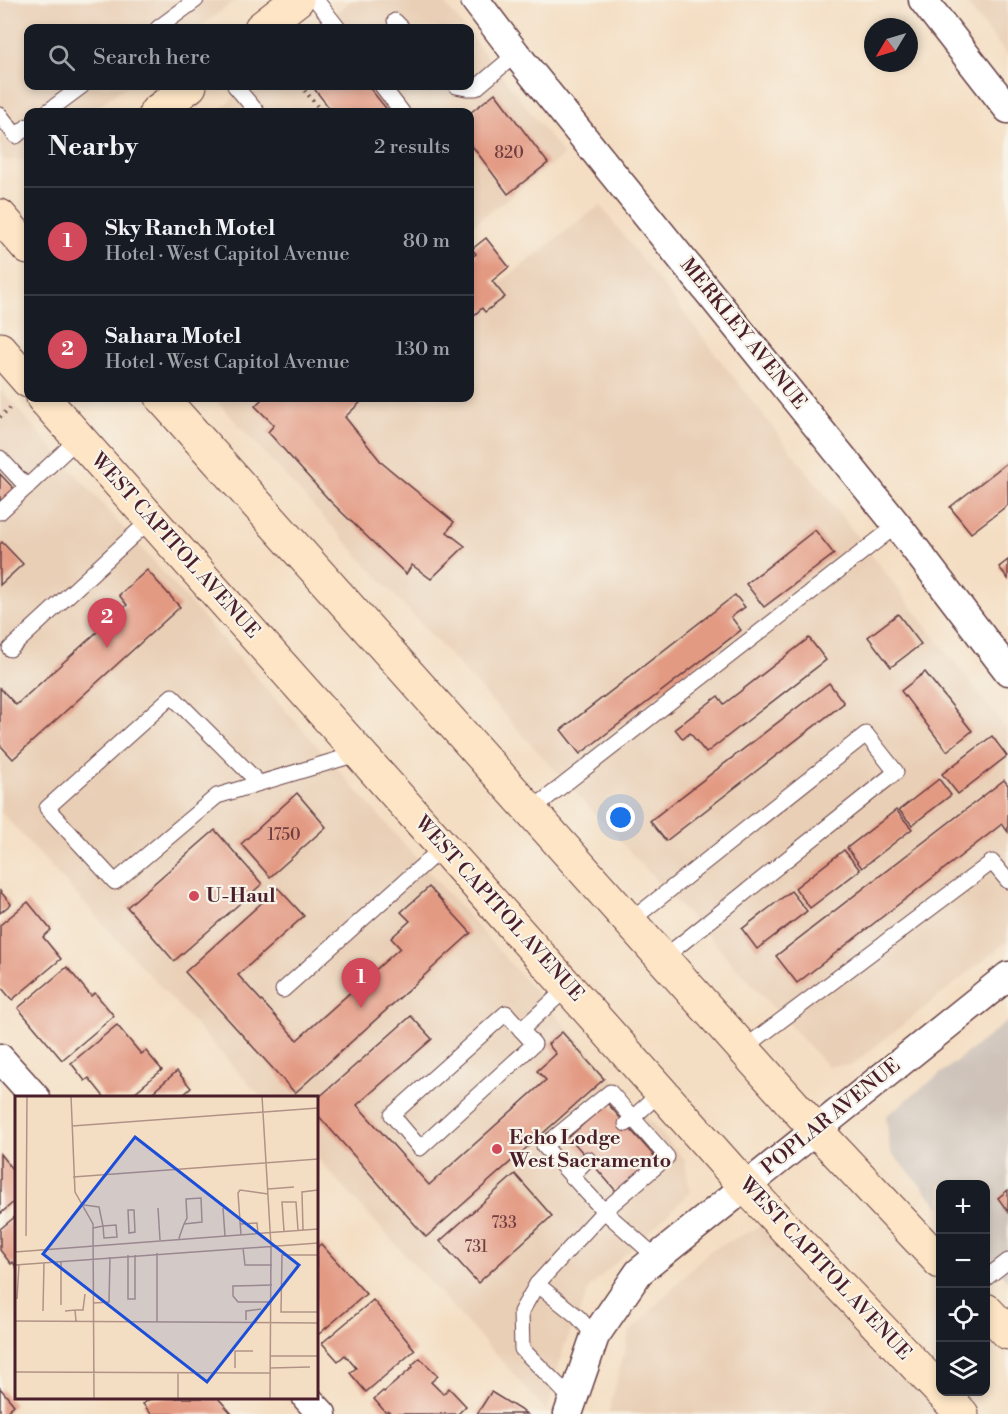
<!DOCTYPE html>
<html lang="en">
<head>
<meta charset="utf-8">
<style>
  :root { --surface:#171b24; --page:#242831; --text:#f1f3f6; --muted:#9ea1a6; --line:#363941; --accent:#d1495b }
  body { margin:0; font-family:"Libre Bodoni",serif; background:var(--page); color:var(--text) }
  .controls { position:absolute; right:18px; bottom:18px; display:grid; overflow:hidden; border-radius:12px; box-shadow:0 3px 9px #0003 }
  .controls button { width:54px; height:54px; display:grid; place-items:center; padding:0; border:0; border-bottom:2px solid var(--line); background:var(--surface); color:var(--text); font:30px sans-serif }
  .compass { position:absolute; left:864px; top:18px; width:54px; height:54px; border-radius:50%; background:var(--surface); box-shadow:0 3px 9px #0003; rotate:232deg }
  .you { position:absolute; left:621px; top:818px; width:21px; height:21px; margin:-15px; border:4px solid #fff; border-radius:50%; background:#1a73e8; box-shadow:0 0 0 9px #1a73e833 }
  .badge { display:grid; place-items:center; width:39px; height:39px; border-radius:50%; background:var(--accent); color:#fff; font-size:20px; font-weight:700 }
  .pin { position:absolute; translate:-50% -50px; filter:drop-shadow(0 2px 3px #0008) }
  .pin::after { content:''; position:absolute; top:32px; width:21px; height:18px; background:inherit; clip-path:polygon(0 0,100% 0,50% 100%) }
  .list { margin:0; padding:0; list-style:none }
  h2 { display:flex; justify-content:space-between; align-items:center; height:78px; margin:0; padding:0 24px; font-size:26px }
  h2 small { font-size:20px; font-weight:400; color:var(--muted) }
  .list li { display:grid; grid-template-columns:39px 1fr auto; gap:18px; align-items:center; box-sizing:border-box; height:108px; padding:0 24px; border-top:2px solid var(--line) }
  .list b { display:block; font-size:22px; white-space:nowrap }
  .list p { margin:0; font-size:20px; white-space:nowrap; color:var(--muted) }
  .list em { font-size:20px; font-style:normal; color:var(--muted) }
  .icon { flex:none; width:33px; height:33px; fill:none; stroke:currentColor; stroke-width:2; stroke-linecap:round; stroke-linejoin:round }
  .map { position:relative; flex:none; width:1008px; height:1414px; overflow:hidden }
  .search { position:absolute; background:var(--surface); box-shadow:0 3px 9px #0003; left:24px; top:24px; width:450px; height:66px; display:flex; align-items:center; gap:15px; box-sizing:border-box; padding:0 21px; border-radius:12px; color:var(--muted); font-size:22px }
  .panel { position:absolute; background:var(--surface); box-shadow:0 3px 9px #0003; left:24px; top:108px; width:450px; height:294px; border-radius:12px }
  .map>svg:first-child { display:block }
</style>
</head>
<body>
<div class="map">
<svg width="1008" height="1414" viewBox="0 0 1008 1414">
  <rect width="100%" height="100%" fill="#f7f3e8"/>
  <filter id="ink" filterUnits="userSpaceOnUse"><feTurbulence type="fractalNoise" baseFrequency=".0167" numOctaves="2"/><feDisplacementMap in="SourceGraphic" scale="12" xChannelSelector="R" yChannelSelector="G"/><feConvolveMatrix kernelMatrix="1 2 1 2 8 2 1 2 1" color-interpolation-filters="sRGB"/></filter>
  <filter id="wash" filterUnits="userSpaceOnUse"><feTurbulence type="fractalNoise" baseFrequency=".008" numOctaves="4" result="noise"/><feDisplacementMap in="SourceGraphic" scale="24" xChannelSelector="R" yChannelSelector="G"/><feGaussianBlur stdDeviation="1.35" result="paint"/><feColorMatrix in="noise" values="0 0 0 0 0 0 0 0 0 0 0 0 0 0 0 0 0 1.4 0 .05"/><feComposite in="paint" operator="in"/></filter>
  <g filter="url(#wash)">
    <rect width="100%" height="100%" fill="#f4dec3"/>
    <g fill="#e9cfb6">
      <polygon points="0,0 236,0 199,28 28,28 28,86 126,86 91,112 28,112 28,160 5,160 0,157"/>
      <polygon points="352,0 442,0 464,28 318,28"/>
      <polygon points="964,0 1008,0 1008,56"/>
      <polygon points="470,35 564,155 470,227 470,112 216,112 249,86 470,86"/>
      <polygon points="600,205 1008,731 1008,941 852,1065 827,1066 530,743 214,398 343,398 346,401 351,398 470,398 470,306"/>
      <polygon points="0,389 685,1160 690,1193 590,1287 563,1350 547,1411 317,1158 316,1098 261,1097 0,811"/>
      <polygon points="763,1225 944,1414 608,1414 629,1333 709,1251"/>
    </g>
    <polygon fill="#cec2b9" points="1008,1021 1008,1281 986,1256 986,1184 940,1184 940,1207 890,1151 886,1116"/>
    <g id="blocks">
      <g fill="#e39a83">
        <polygon points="312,86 368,86 389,112 328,112 331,110"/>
        <polygon points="495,93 548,163 508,194 470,143 470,113"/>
        <polygon points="486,238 509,267 492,281 505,297 485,312 482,308 470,319 470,259 476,254 472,249"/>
        <polygon points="263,398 362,398 364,399 345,417 382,463 454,522 447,532 465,546 431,579 412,565 406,574 331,502 268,432 274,425 255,406"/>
        <polygon points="1008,462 1008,505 971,533 950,507"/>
        <polygon points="0,474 17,492 0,507"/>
        <polygon points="815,530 834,554 764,607 746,584"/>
        <polygon points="2,542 23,564 0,585 0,544"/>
        <polygon points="1008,560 1008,579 999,567"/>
        <polygon points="147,570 180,607 13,759 0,745 0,688 16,705 127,605 119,595"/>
        <polygon points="735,595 745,607 731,617 741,630 580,754 561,730"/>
        <polygon points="898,614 921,644 891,667 868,637"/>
        <polygon points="809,638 826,660 706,753 690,733 683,739 675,729 718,696 724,704"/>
        <polygon points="925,672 972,731 947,751 901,691"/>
        <polygon points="829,683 844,703 666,841 650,821"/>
        <polygon points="992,736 1007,756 958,794 942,774"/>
        <polygon points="939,779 951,795 912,825 899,810"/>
        <polygon points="1004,780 1008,785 1008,832 1002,824 797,983 776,956"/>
        <polygon points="297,793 326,827 270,877 241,844"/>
        <polygon points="896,810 912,829 862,868 847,848"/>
        <polygon points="215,830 262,884 174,961 127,907"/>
        <polygon points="844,850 860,870 810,908 795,888"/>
        <polygon points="429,887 471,933 295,1093 185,972 278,888 304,916 238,975 297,1040 400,948 391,938 410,921 401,912"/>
        <polygon points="0,891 11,904 0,913"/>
        <polygon points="791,891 807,911 757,949 742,929"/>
        <polygon points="28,902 51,930 43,937 61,959 12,1000 0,986 0,925"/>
        <polygon points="67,967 91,996 95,993 114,1016 62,1060 18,1008"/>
        <polygon points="411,1016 432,1039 357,1105 429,1185 546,1080 537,1071 556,1054 548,1044 562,1032 604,1079 426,1237 316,1113 316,1100"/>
        <polygon points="117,1025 141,1054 146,1051 162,1070 128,1098 105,1098 89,1078 85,1081 71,1063"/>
        <polygon points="177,1071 191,1088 180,1098 146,1098"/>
        <polygon points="607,1103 655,1157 616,1191 569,1137"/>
        <polygon points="0,1154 16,1174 16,1200 0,1214"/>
        <polygon points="515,1174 552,1216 478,1283 440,1241"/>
        <polygon points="1008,1190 1008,1212 998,1198"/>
        <polygon points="16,1216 16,1267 13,1262 11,1264 0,1250 0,1229"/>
        <polygon points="321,1244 366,1294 319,1334 316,1331 316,1248"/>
        <polygon points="373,1300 415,1350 366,1392 350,1373 356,1368 345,1355 338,1361 322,1343"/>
        <polygon points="420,1358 438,1376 431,1382 443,1394 449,1388 466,1406 458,1414 391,1414 388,1411 386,1413 374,1399 383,1391 384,1392 413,1367 412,1365"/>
        <polygon points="0,1388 14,1405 4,1414 0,1414"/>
        <polygon points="491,1392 527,1414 477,1414"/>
        <polygon points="151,1398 218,1398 232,1414 151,1414 143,1404"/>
      </g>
    </g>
  </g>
  <g filter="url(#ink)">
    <use href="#blocks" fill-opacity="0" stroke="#643c42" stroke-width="1.5"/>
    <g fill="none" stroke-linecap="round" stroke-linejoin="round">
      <g stroke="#643c42" stroke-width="17">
        <g id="lane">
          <polyline points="316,0 338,28"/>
          <polyline points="395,21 402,28"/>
          <polyline points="158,28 196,0"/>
          <polyline points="235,86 257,112"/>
          <polyline points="382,86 402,112"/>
          <polyline points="456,86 466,88 476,88 516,54"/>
          <polyline points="47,112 82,86"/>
          <polyline points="0,115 16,136 28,126"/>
          <polyline points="0,458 27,487"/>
          <polyline points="0,512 79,438"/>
          <polyline points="10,649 151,519"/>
          <polyline points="259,783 172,696 47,808 115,882 217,796 360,753"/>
          <polyline points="530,811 897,525"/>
          <polyline points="629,922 866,734 896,772 662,959"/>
          <polyline points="283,990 443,847"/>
          <polygon points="506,1013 534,1044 420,1148 392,1115"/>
          <polyline points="521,1030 568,987"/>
          <polyline points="743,1049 992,862 1008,881"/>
          <polyline points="626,1124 661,1092"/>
          <polyline points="571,1176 588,1159"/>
          <polyline points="986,1278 1008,1261"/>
          <polyline points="537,1284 578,1317 595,1336"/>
          <polyline points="572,1400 557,1384 522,1349 521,1312 537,1284 604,1211 667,1157 610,1092 544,1146 604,1211 657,1258"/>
        </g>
      </g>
      <g stroke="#643c42" stroke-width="31">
        <g id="street">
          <polyline points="475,0 516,54 897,525 1008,671"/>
          <polyline points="923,0 1008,109"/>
          <polyline points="0,1058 36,1098"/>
          <polyline points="307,1398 322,1414"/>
          <polyline points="568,1414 595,1336 639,1272 1008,976"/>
        </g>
      </g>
      <g stroke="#643c42" stroke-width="35">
        <g id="secondary">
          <polyline points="261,28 297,0"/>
          <polyline points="156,112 190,86"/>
          <polyline points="0,216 28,248"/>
          <polyline points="0,349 28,381"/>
          <polyline points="43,398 745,1186 962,1414"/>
          <polyline points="162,398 815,1129 940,1262"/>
          <polyline points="986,1310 1008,1333"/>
        </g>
      </g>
      <g stroke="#643c42" stroke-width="4" stroke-dasharray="1.5 4.5" stroke-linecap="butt">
        <polyline points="301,86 322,112"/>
        <polyline points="0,417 10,408"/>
      </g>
      <use href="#lane" stroke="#fff" stroke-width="15"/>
      <use href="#street" stroke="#fff" stroke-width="28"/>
      <use href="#secondary" stroke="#fde5c5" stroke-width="33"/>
    </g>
  </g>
  <g fill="#d1495b" stroke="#f7f3e8" stroke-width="2">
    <circle cx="194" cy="896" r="6"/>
    <circle cx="497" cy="1149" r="6"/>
  </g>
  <g text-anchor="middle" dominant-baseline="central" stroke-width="4.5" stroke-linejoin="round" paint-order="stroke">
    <g font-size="16" fill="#703e41">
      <text x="509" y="153">820</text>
      <text x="284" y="835">1750</text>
      <text x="504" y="1223">733</text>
      <text x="476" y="1247">731</text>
    </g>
    <g font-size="20" fill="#4a1f2b" stroke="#f7f3e8">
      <text transform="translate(743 334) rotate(51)">MERKLEY AVENUE</text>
      <text transform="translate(175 546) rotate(48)">WEST CAPITOL AVENUE</text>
      <text transform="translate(499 909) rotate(48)">WEST CAPITOL AVENUE</text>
      <text transform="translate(831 1117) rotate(-39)">POPLAR AVENUE</text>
      <text transform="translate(825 1269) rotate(47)">WEST CAPITOL AVENUE</text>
    </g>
    <g font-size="20" font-weight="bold" fill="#4a1f2b" stroke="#f7f3e8" text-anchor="start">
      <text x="206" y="896">U-Haul</text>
      <text x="509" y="1138">Echo Lodge<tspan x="509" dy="23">West Sacramento</tspan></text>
    </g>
  </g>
  <g transform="translate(15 1096)">
    <rect width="303" height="303" fill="#f4dec3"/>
    <path fill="none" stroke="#b09286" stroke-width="1.5" d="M56 0 60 96 78 128 79 303M247 0 256 150 255 303M57 30 303 12M58 81 303 63M253 93 279 91M69 109 84 111 88 130 89 142 102 141 101 129 88 130 78 132M143 112 145 144M208 112 210 140M113 114H119L120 136 114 137ZM225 128 242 127 243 138M288 134 287 96 303 94M269 135 267 106H281L283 134M226 139 223 97 225 94 253 98M11 140 12 0M164 143 165 139 169 128 172 122 171 103 186 102 187 126 169 128M228 152 230 169H257M0 156 303 133M113 159V203H120V159M303 159H267L266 216H303M0 169 303 147M257 189 218 190V200L223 206H257M2 203 4 169M79 207 94 206 95 161M46 209V165M60 214H68L70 198M28 215 29 166M50 215 60 214 61 225M231 224V215L246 213M0 225 303 227M142 226V157M256 260H303M220 272V255H238M255 272 295 271M0 276 255 277M163 276V303"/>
    <path fill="#1d4ed8" fill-opacity="0.15" stroke="#1d4ed8" stroke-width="3" d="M120 41 284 169 192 286 28 158Z"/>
    <rect width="303" height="303" fill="none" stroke="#4a1f2b" stroke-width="3"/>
  </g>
</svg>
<div class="controls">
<button>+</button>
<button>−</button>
<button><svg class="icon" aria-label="locate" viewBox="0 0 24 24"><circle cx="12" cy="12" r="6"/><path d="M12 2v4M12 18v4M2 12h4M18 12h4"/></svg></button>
<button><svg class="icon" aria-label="layers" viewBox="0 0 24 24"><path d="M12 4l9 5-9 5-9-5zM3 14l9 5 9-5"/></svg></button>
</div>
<svg class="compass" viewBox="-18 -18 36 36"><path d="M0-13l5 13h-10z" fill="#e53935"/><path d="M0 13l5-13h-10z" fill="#9ea1a6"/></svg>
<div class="you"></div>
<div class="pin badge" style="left:361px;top:1008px">1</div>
<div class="pin badge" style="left:107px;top:648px">2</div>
<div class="search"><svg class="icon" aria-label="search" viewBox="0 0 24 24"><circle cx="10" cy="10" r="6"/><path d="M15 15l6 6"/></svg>Search here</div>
<section class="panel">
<h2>Nearby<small>2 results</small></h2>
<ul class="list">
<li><span class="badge">1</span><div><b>Sky Ranch Motel</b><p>Hotel · West Capitol Avenue</p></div><em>80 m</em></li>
<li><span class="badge">2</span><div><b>Sahara Motel</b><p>Hotel · West Capitol Avenue</p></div><em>130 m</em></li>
</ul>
</section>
</div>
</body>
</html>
